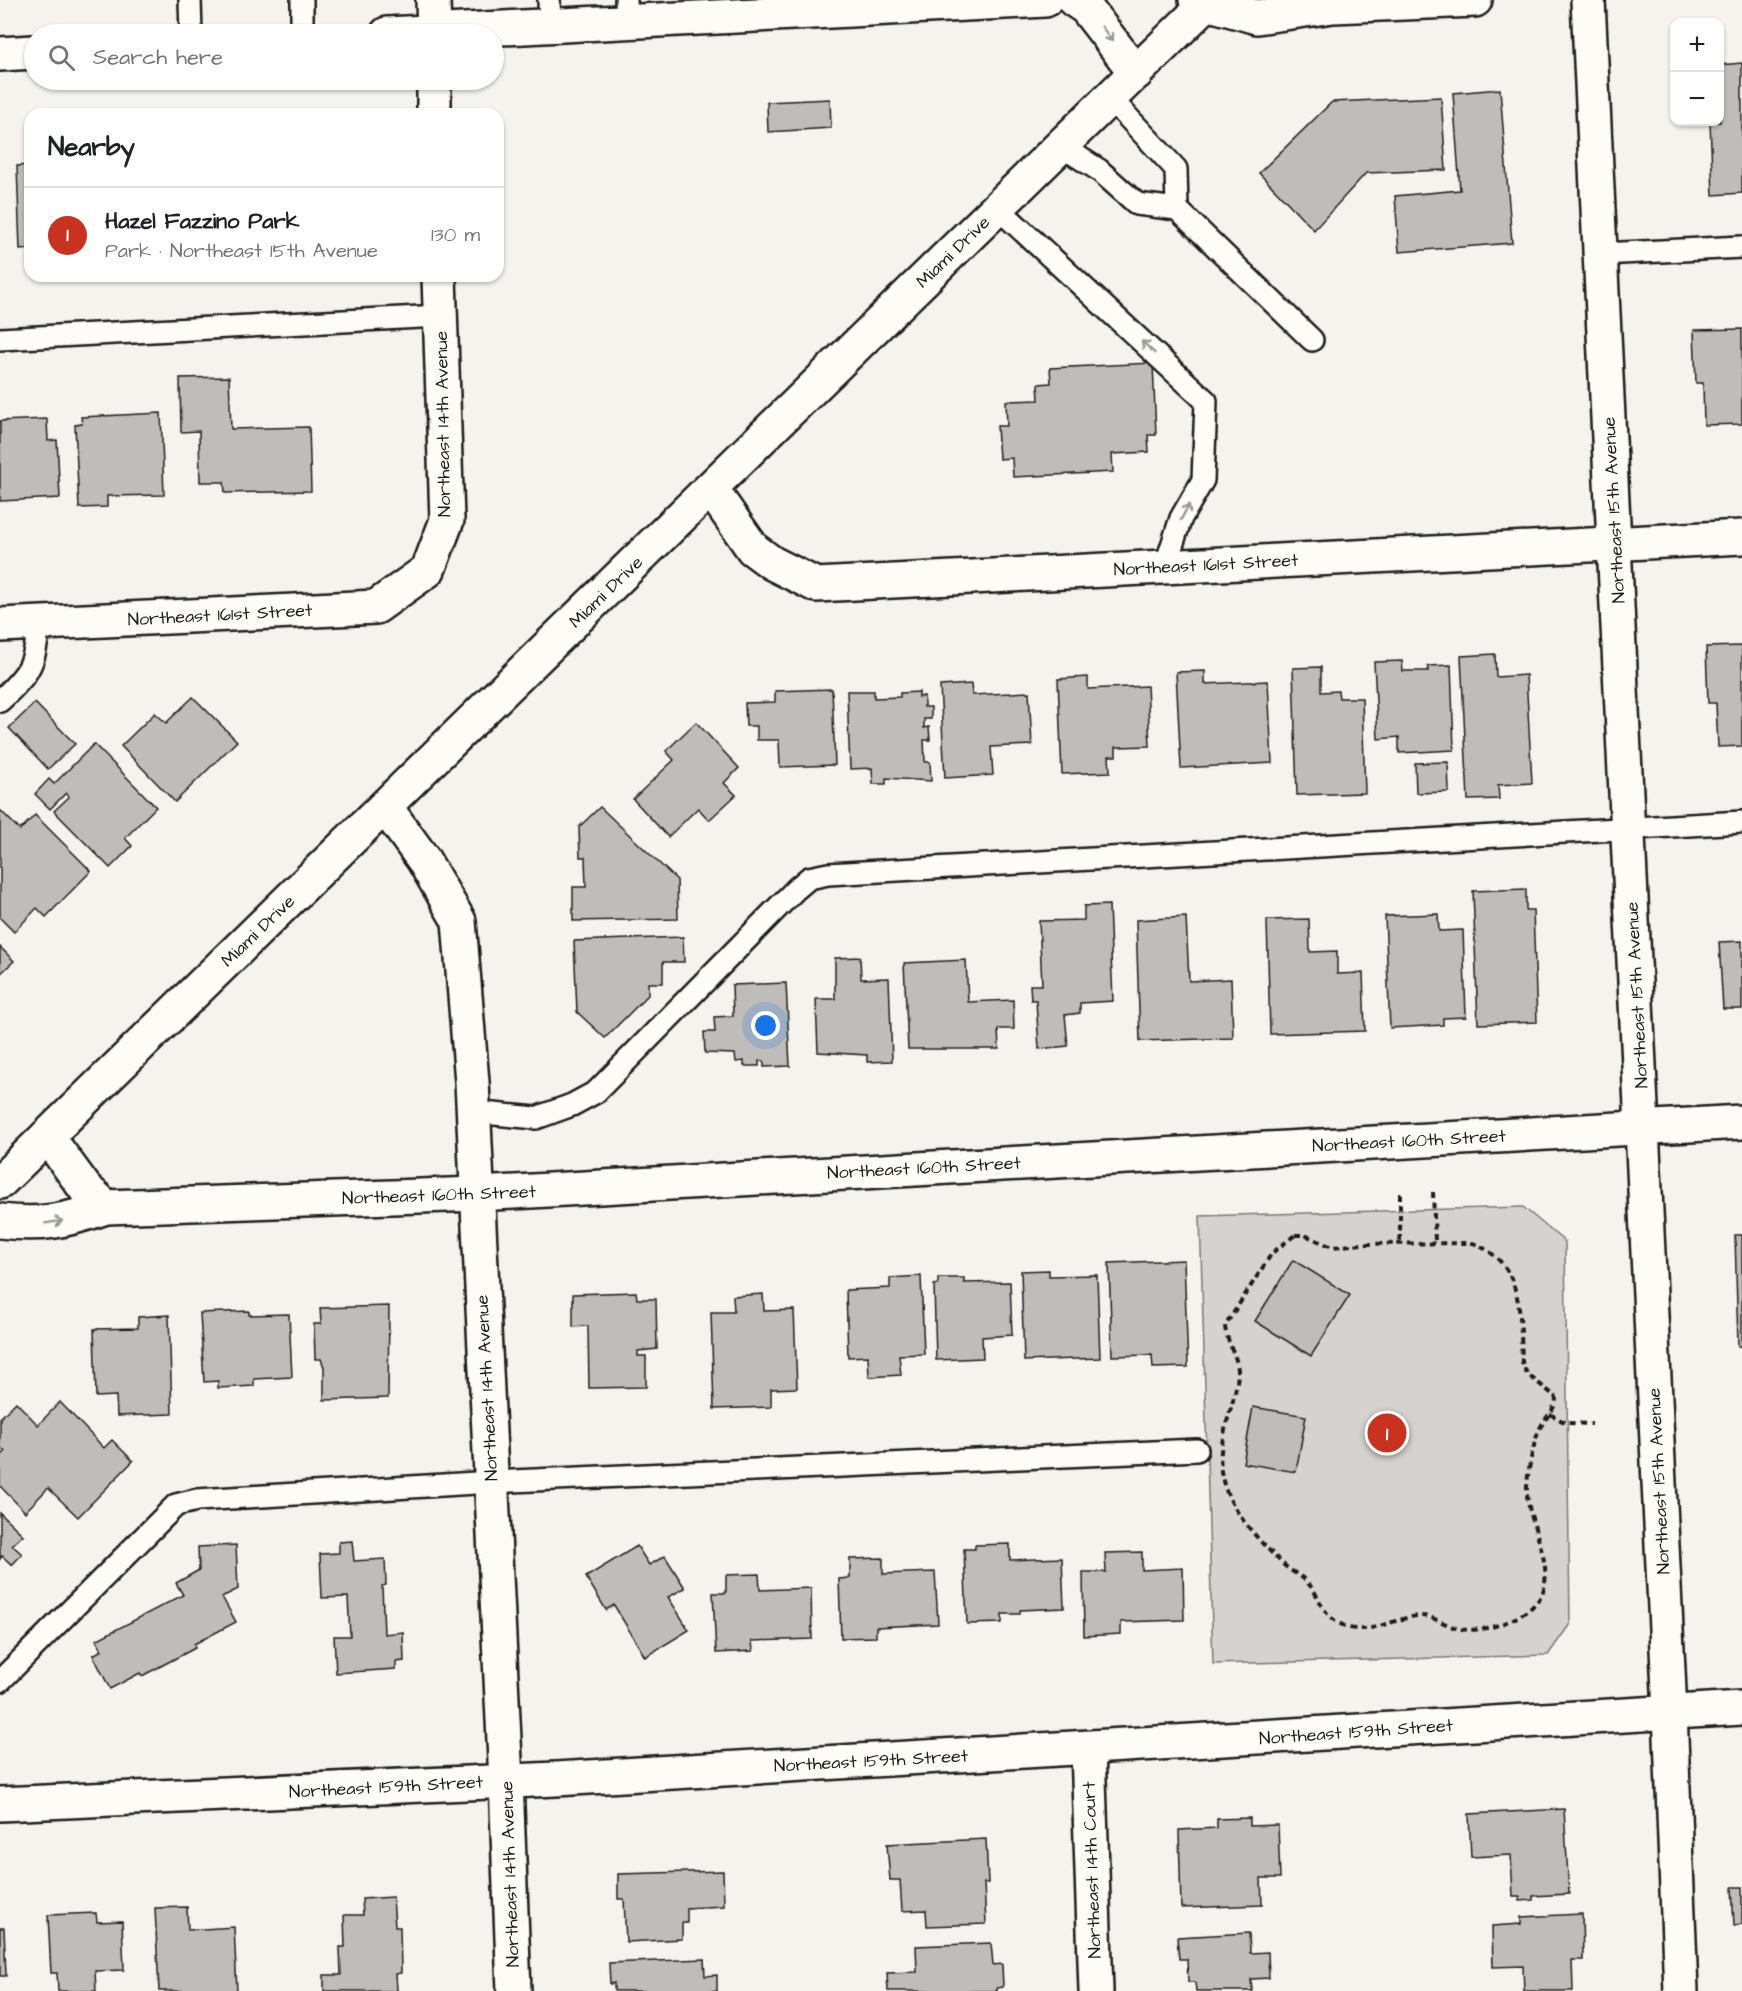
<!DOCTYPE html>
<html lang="en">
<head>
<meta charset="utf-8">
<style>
  :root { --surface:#fff; --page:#f6f6f6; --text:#202124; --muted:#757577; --line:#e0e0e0; --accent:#c8321e }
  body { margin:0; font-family:"Architects Daughter",sans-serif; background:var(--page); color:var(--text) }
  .controls { position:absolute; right:18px; top:18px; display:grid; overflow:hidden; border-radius:12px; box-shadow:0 2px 4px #0004 }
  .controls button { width:54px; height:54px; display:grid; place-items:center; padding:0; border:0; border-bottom:2px solid var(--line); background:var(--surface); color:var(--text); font:30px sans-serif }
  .you { position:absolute; left:766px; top:1026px; width:21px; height:21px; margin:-15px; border:4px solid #fff; border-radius:50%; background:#1a73e8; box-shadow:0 0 0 9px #1a73e833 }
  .badge { display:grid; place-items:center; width:39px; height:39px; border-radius:50%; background:var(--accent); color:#fff; font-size:20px; font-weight:700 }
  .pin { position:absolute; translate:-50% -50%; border:3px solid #fff; box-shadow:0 2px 6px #0006 }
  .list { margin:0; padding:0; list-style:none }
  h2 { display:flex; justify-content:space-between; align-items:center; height:78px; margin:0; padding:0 24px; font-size:26px }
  h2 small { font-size:20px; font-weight:400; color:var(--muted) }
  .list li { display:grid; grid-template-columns:39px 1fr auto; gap:18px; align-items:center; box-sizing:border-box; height:96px; padding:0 24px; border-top:2px solid var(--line) }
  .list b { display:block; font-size:22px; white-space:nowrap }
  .list p { margin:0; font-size:20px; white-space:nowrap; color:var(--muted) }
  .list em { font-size:20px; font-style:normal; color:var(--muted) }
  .icon { flex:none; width:33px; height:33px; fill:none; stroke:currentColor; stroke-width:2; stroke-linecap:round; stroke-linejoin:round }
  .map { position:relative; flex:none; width:1742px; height:1991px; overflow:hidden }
  .search { position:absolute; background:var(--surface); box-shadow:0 2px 4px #0004; left:24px; top:24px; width:480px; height:66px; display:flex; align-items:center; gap:15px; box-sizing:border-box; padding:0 21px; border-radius:33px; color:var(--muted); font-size:22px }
  .panel { position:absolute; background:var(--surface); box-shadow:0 2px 4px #0004; left:24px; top:108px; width:480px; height:174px; border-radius:18px }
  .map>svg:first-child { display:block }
</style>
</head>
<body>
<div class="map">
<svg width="1742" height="1991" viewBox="0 0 1742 1991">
  <rect width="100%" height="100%" fill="#f4f3ee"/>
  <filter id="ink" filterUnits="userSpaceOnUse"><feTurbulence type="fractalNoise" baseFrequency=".0167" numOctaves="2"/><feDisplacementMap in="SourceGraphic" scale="12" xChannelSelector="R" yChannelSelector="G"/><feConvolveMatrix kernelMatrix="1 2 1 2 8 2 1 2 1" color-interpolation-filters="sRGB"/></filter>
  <g filter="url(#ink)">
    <polygon fill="#d4d3cf" stroke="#787876" stroke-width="1.5" points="1523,1207 1565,1242 1570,1624 1548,1655 1213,1664 1200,1216"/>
    <g fill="#bebdba" stroke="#1c1c1c" stroke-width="1.5">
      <polygon points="1742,63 1742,193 1713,195 1710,122 1720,122 1720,65"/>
      <polygon points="1500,89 1512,243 1399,252 1395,196 1460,190 1453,93"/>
      <polygon points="1441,97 1446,170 1366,173 1314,230 1259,173 1332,102"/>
      <polygon points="830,99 831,128 768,132 767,102"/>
      <polygon points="30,165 30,249 20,250 17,166"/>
      <polygon points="261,276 324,276 261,278"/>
      <polygon points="1742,329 1742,424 1704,425 1703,383 1696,383 1694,330"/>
      <polygon points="1153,363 1156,435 1148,435 1149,452 1112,454 1113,472 1013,477 1012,458 999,459 997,426 1007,426 1006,401 1039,400 1038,384 1051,383 1050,368"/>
      <polygon points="229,377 231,429 309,427 311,491 225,493 224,482 200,482 199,431 181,432 180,378"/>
      <polygon points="161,413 164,495 107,496 107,507 79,508 75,425 82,424 81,417"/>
      <polygon points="47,419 48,441 57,440 60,498 0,501 0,421"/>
      <polygon points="1742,646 1742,746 1718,747 1716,703 1708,703 1706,647"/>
      <polygon points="1495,654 1496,677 1526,675 1532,783 1498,785 1499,799 1468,800 1461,656"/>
      <polygon points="1402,661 1403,671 1428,671 1428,666 1451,665 1454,750 1399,753 1399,737 1378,739 1374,662"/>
      <polygon points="1321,667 1321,692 1338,691 1339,698 1362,698 1365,793 1297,795 1293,668"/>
      <polygon points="1205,671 1205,684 1268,681 1272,763 1181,768 1176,672"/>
      <polygon points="1088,677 1088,689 1147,686 1150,746 1116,747 1116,756 1109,756 1110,772 1062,774 1058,679"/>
      <polygon points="971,684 972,695 1029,692 1032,745 991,747 993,775 945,778 940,686"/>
      <polygon points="832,689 835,765 780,767 779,740 757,740 757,726 746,726 745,703 775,702 775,691"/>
      <polygon points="847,691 874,691 874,698 900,697 900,693 919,692 919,697 924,696 924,707 931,707 931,719 924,719 924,728 929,727 930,740 924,740 925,762 930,762 931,781 886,778 886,784 873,784 872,768 850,769"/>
      <polygon points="193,697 237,741 175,802 121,746 155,713 166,723"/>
      <polygon points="35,703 75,744 48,769 9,728"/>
      <polygon points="696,722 739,768 724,783 736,795 709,820 698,808 668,837 633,799 674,760 666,751"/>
      <polygon points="94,744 156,807 125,838 132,846 110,868 54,811 69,797 66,793 50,809 35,794 49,779 54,784"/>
      <polygon points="1448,762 1449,792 1416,793 1415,763"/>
      <polygon points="600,807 677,880 678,919 573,921 573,887 586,887 585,857 580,857 579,827"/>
      <polygon points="0,810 20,830 35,815 91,871 46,917 37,908 14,932 0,918"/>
      <polygon points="1526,889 1526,910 1533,910 1537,1022 1478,1024 1473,891"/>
      <polygon points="1109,905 1113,1001 1080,1003 1080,1013 1065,1015 1068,1046 1039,1049 1036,1000 1031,1000 1030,985 1042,985 1039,921 1084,920 1084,906"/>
      <polygon points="1438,914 1439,931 1463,930 1466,1017 1443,1018 1443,1025 1390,1028 1385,916"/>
      <polygon points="1186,917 1189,981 1231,979 1233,1038 1140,1041 1136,920"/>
      <polygon points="1309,919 1310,952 1337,951 1337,974 1363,973 1365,1031 1270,1034 1267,920"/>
      <polygon points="683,937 684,962 663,962 663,983 648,983 648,995 605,1038 577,1012 574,941"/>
      <polygon points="1742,941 1742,1009 1723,1009 1719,942"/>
      <polygon points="0,947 14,961 0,974"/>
      <polygon points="860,957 861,979 889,978 892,1061 867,1062 867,1055 818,1052 816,999 835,999 835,958"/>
      <polygon points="966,960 968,1002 1013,1000 1014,1029 998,1029 999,1049 908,1049 904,963"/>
      <polygon points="786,983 790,1066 764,1067 764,1061 759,1061 759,1066 744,1066 744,1061 736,1062 735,1054 705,1053 704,1032 715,1032 714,1017 733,1016 732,985"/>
      <polygon points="1735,1235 1742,1235 1742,1346 1738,1346"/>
      <polygon points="1184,1260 1188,1367 1153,1368 1152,1355 1112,1356 1109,1263"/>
      <polygon points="1293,1260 1350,1295 1311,1356 1255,1321"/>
      <polygon points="1049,1270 1049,1276 1097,1275 1100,1358 1024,1361 1021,1271"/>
      <polygon points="921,1276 924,1354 899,1355 901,1375 869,1377 868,1356 848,1357 846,1290 890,1288 890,1278"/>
      <polygon points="938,1278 964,1278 964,1283 1010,1282 1012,1335 982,1337 983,1358 936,1360 934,1285 938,1284"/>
      <polygon points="636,1292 637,1299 656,1299 657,1349 638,1351 638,1356 646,1356 646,1387 589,1388 588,1326 573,1327 573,1294"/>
      <polygon points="763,1294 764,1311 794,1310 797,1388 771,1389 771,1407 714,1409 711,1312 734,1312 733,1296"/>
      <polygon points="389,1306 388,1398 324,1400 324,1367 321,1359 315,1359 314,1324 321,1324 320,1308"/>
      <polygon points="249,1311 249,1315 289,1314 292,1377 254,1379 254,1386 218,1388 218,1381 204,1382 200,1313"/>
      <polygon points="169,1315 172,1414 117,1416 116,1396 96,1397 94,1329 138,1328 138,1317"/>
      <polygon points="16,1402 38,1425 60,1402 104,1448 112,1440 133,1461 78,1517 48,1488 25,1512 0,1486 0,1457 5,1452 0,1447 0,1418"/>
      <polygon points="1253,1407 1306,1416 1296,1472 1243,1463"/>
      <polygon points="0,1513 23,1535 12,1545 22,1554 12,1565 2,1556 0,1559"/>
      <polygon points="352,1541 354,1561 385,1559 386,1585 382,1586 384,1634 403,1632 404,1661 396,1662 396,1669 336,1673 334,1636 350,1636 348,1597 322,1598 320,1554 339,1553 339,1542"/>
      <polygon points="1010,1544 1010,1560 1062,1558 1064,1608 1020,1610 1020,1614 1002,1614 1002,1623 967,1624 964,1549 975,1549 975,1545"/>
      <polygon points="236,1545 238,1589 222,1597 236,1622 194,1644 195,1648 142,1676 140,1673 110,1689 93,1655 102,1650 96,1640 183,1595 176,1583 199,1570 198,1547"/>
      <polygon points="637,1546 649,1565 665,1556 685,1588 668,1597 689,1630 645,1657 614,1605 606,1610 586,1577"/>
      <polygon points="1142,1552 1142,1570 1183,1568 1184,1620 1121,1622 1121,1634 1084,1636 1083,1572 1106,1572 1105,1553"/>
      <polygon points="883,1558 883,1574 935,1572 938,1624 876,1627 876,1637 841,1638 839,1579 850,1578 850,1559"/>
      <polygon points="759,1574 760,1590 811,1588 812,1639 752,1641 753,1651 716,1653 713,1593 726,1593 726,1575"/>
      <polygon points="1564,1809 1569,1894 1533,1896 1533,1900 1520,1901 1520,1897 1513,1897 1511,1855 1471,1857 1469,1814"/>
      <polygon points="1250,1818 1250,1826 1278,1825 1280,1878 1261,1878 1262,1905 1181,1908 1179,1830 1217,1828 1217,1819"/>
      <polygon points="986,1839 988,1883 984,1883 986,1924 927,1926 926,1910 902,1911 900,1880 890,1880 887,1844"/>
      <polygon points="723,1871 724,1906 687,1908 687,1923 682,1923 682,1939 626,1942 624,1899 618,1899 618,1874"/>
      <polygon points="1732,1887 1742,1887 1742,1924 1734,1925"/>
      <polygon points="393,1897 395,1927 400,1927 401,1973 396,1974 397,1991 324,1991 324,1975 341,1975 340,1947 345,1947 344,1915 363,1915 362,1899"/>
      <polygon points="187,1907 188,1930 234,1927 237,1991 159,1991 155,1908"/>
      <polygon points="96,1913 97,1922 122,1921 124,1970 95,1971 96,1991 58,1991 57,1973 51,1973 48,1915"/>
      <polygon points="1582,1914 1583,1960 1572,1960 1573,1991 1524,1991 1523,1966 1493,1967 1492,1926 1521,1924 1521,1917"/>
      <polygon points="0,1928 4,1928 6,1976 0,1976"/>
      <polygon points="1249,1933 1250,1953 1268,1952 1269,1978 1251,1979 1252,1991 1196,1991 1195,1982 1188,1982 1187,1959 1179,1959 1177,1937"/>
      <polygon points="991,1943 993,1965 1002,1964 1003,1987 997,1988 997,1991 888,1991 887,1973 917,1972 916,1946"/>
      <polygon points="704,1959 705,1976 717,1975 717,1991 614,1991 614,1983 610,1984 609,1963"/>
    </g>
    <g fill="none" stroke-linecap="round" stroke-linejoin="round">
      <g stroke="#1c1c1c" stroke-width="26">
        <g id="lane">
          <polyline points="190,0 191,34"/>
          <polyline points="302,0 302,34"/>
          <polyline points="549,0 550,26"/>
          <polyline points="626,0 627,22"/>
          <polyline points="1061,146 1099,170 1137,204 1177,209 1176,169 1110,98"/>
          <polyline points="998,208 1206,401 1203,480 1181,518 1165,567"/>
          <polyline points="1177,209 1312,340"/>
          <polyline points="1601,254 1742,247"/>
          <polyline points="0,339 440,316"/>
          <path d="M0 701C31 671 34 666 39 624"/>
          <polyline points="473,1112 536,1118 572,1105 596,1092 796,889 809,878 828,874 1742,822"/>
          <polyline points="0,1681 176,1505 197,1500 492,1482 1197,1450"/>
        </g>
      </g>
      <g stroke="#1c1c1c" stroke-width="38">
        <g id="street">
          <polyline points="433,0 434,34"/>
          <polyline points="1074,0 1086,8 1136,73"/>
          <polyline points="1196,0 1257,17 1333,6 1475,0"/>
          <polyline points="387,34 1045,0"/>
          <polyline points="0,54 34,52"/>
          <polyline points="434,80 434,114"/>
          <polyline points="711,489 753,549 772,563 816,585 1742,537"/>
          <polyline points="0,625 376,607 428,570 447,520 439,276"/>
          <polyline points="386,808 423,859 459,921 472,1082 506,1781"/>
          <polyline points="47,1136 85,1188 106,1207"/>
          <polyline points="0,1182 1210,0"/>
          <path d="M0 1221C42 1226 66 1221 106 1207L478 1194 1742 1122"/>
          <polyline points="1670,1712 1681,1991"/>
          <polyline points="1088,1749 1096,1991"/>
        </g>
      </g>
      <g stroke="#1c1c1c" stroke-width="38">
        <g id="secondary">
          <polyline points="1588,0 1670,1712"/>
          <polyline points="506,1781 514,1991"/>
          <polyline points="0,1804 556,1779 1742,1708"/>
        </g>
      </g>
      <g stroke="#1c1c1c" stroke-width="4" stroke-dasharray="6 4.5" stroke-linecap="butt">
        <polyline points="1433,1192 1435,1242"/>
        <polyline points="1400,1193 1400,1243"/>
        <path d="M1295 1235H1305L1332 1247 1362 1244 1473 1243C1524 1263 1520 1315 1522 1362L1527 1374 1556 1397C1556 1410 1546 1416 1540 1428 1533 1443 1526 1478 1527 1494 1529 1526 1561 1576 1536 1603 1520 1621 1479 1635 1456 1628 1444 1624 1431 1615 1418 1616 1395 1618 1369 1635 1347 1627 1319 1616 1323 1598 1306 1581 1300 1575 1290 1571 1284 1565 1261 1543 1231 1512 1223 1481 1213 1446 1235 1408 1238 1374 1239 1358 1226 1342 1225 1326L1272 1253Z"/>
        <polyline points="1550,1414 1566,1423 1592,1424"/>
      </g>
      <use href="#lane" stroke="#fdfcf7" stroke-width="21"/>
      <use href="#street" stroke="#fdfcf7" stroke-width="33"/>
      <use href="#secondary" stroke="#fdfcf7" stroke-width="33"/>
    </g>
    <defs><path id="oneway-shaft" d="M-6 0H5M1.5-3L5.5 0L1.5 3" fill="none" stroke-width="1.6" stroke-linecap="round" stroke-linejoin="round" transform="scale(1.5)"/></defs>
    <g stroke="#989794">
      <use href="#oneway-shaft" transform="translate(1107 34) rotate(55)"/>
      <use href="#oneway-shaft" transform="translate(1148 347) rotate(-137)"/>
      <use href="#oneway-shaft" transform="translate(1185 512) rotate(-62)"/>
      <use href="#oneway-shaft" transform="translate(54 1222) rotate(-9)"/>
    </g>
  </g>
  <g text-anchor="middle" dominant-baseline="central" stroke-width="6" stroke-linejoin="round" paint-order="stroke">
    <g font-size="18" fill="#1c1c1c" stroke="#fdfcf7">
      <text transform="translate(953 252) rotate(-44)">Miami Drive</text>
      <text transform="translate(443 424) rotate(-91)">Northeast 14th Avenue</text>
      <text transform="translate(1614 510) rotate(-93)">Northeast 15th Avenue</text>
      <text transform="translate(1206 565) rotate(-3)">Northeast 161st Street</text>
      <text transform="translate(606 592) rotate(-44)">Miami Drive</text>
      <text transform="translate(220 615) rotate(-3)">Northeast 161st Street</text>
      <text transform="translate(258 931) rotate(-44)">Miami Drive</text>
      <text transform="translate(1637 995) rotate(-93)">Northeast 15th Avenue</text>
      <text transform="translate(1409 1141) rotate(-3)">Northeast 160th Street</text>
      <text transform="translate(924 1168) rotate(-3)">Northeast 160th Street</text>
      <text transform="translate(439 1195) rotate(-2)">Northeast 160th Street</text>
      <text transform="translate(487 1388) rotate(-93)">Northeast 14th Avenue</text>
      <text transform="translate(1659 1481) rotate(-93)">Northeast 15th Avenue</text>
      <text transform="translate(1356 1732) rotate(-4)">Northeast 159th Street</text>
      <text transform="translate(871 1761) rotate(-3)">Northeast 159th Street</text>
      <text transform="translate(386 1787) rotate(-3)">Northeast 159th Street</text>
      <text transform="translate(1092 1870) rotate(-92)">Northeast 14th Court</text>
      <text transform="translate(510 1874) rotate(-92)">Northeast 14th Avenue</text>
    </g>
  </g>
</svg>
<div class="controls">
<button>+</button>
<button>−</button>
</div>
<div class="you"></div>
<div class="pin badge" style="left:1387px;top:1433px">1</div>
<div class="search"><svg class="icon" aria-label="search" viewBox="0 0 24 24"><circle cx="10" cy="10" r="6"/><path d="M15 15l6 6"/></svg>Search here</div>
<section class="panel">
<h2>Nearby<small></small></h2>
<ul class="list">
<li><span class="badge">1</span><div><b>Hazel Fazzino Park</b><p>Park · Northeast 15th Avenue</p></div><em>130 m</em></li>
</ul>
</section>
</div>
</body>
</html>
